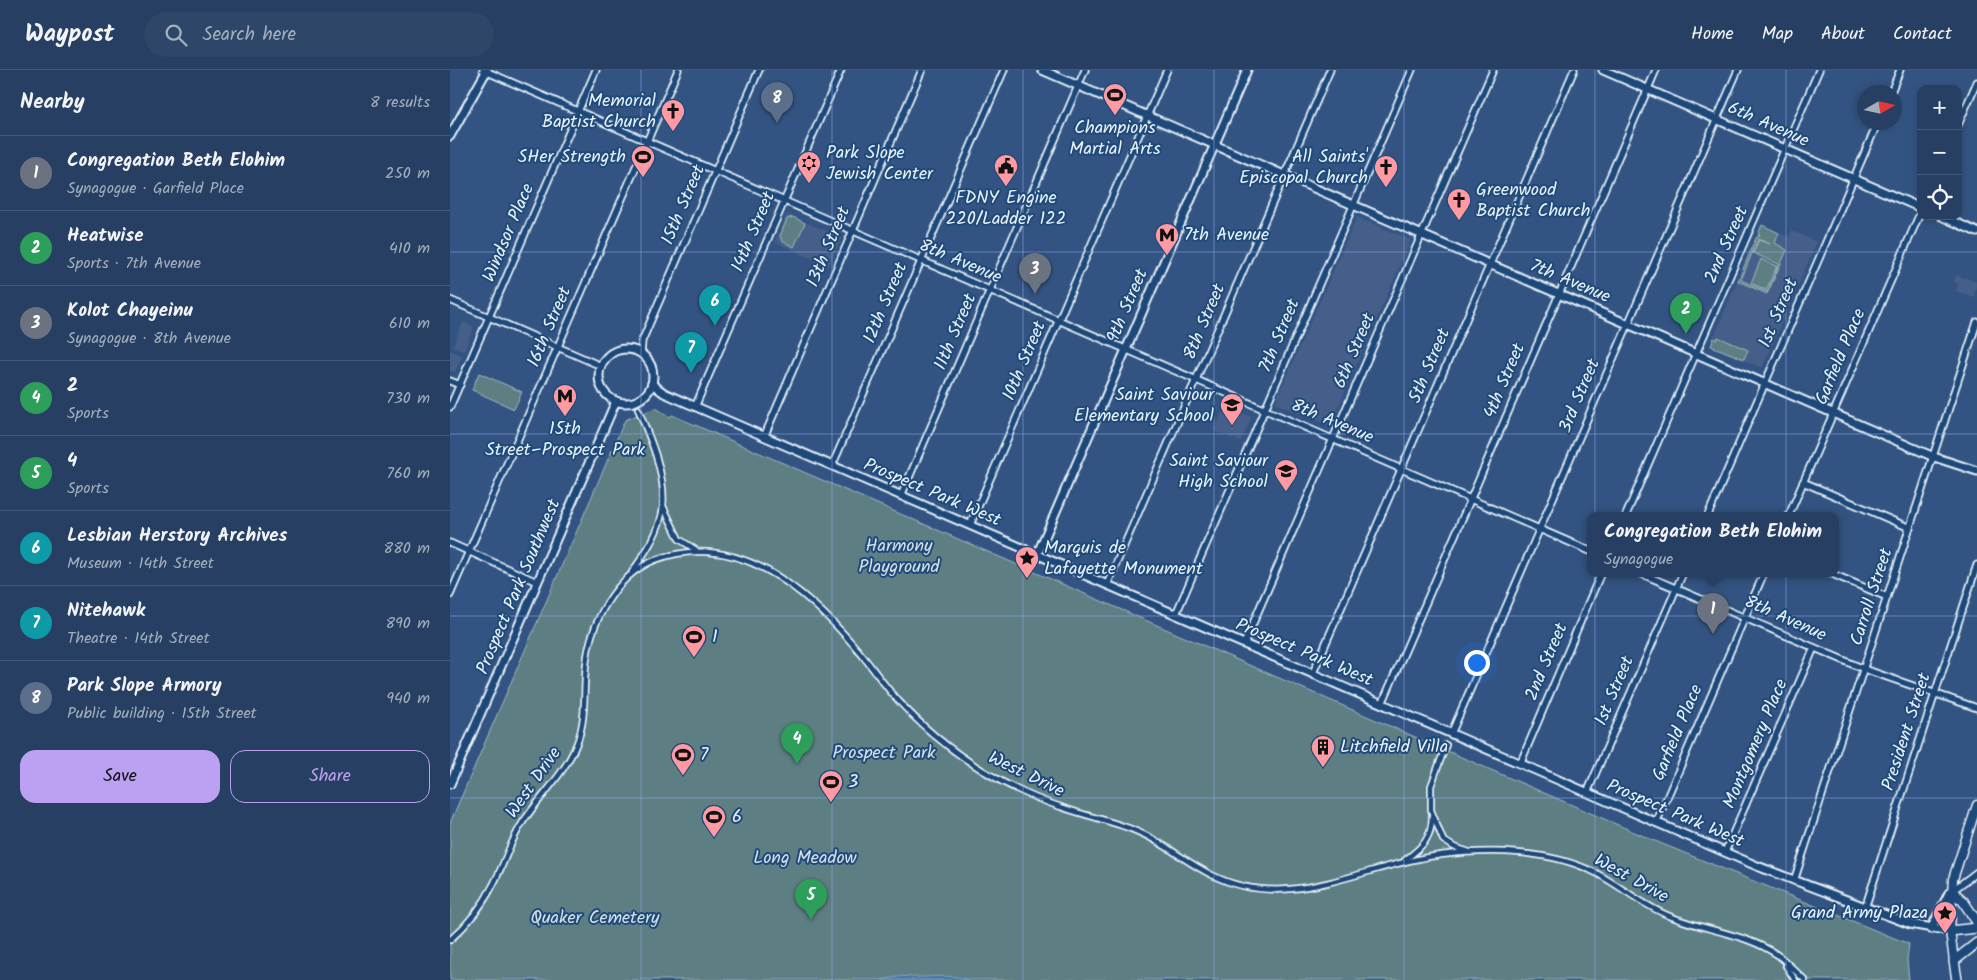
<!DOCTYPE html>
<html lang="en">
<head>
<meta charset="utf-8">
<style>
  :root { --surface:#263f62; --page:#2e4668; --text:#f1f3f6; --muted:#a4afbe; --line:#425877; --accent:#bca0f2 }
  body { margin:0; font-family:Kalam,sans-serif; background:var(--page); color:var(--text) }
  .controls { position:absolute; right:15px; top:15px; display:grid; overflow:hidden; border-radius:10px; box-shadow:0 2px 8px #0003 }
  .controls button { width:45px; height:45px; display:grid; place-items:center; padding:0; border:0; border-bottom:1px solid var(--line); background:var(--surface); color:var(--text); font:25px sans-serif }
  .compass { position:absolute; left:1407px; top:15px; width:45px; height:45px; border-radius:50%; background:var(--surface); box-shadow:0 2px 8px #0003; rotate:81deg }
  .you { position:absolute; left:1026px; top:592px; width:18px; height:18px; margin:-12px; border:4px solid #fff; border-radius:50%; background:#1a73e8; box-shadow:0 0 0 8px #1a73e833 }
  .badge { display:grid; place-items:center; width:32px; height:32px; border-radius:50%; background:var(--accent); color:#fff; font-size:16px; font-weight:700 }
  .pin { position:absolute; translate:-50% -41px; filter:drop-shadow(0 1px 2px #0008) }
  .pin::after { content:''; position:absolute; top:26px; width:18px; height:15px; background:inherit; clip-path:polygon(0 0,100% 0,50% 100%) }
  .popup { position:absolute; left:1137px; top:442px; width:252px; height:65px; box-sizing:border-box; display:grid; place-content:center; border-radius:10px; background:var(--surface); filter:drop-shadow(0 1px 4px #0005); font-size:16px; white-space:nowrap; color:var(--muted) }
  .popup b { font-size:19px; color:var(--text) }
  .popup::after { content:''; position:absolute; left:50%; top:100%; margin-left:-10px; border:10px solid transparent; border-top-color:var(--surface) }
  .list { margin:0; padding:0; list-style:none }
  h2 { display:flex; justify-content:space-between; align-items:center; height:65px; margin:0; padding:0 20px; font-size:21px }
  h2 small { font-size:16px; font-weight:400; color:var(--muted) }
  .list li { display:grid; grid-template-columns:32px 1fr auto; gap:15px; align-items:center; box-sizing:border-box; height:75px; padding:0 20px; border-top:1px solid var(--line) }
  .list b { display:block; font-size:19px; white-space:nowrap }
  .list p { margin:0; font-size:16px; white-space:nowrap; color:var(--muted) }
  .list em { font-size:16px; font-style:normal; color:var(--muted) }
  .actions { display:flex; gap:10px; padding:15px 20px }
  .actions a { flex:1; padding:11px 0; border:1px solid var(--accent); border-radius:15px; text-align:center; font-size:18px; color:var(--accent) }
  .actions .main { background:var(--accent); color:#111 }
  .icon { flex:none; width:28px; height:28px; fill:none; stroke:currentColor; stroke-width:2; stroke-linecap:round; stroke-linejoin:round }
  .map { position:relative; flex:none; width:1527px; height:910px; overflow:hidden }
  header { display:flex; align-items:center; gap:30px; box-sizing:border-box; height:70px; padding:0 25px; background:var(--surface); border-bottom:1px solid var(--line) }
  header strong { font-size:24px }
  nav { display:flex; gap:28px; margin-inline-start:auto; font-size:18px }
  .search { width:350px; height:45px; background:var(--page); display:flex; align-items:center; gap:12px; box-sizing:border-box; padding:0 18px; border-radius:28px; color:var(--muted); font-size:19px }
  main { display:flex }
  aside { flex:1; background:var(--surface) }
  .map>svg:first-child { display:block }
</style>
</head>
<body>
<header>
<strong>Waypost</strong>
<div class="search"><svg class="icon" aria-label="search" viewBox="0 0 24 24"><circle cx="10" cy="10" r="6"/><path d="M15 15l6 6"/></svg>Search here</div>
<nav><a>Home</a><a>Map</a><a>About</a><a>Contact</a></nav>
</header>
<main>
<aside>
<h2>Nearby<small>8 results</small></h2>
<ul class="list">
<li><span class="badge" style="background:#6b7280">1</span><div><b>Congregation Beth Elohim</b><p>Synagogue · Garfield Place</p></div><em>250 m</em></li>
<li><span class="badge" style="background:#2e9e5b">2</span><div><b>Heatwise</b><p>Sports · 7th Avenue</p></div><em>410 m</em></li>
<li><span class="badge" style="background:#6b7280">3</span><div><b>Kolot Chayeinu</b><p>Synagogue · 8th Avenue</p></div><em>610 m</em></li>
<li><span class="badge" style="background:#2e9e5b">4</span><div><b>2</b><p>Sports</p></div><em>730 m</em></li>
<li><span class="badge" style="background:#2e9e5b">5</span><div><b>4</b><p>Sports</p></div><em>760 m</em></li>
<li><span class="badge" style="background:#0f9aa8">6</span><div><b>Lesbian Herstory Archives</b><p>Museum · 14th Street</p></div><em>880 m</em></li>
<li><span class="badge" style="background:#0f9aa8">7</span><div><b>Nitehawk</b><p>Theatre · 14th Street</p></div><em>890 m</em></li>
<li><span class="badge" style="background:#5c6f8a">8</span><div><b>Park Slope Armory</b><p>Public building · 15th Street</p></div><em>940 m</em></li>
</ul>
<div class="actions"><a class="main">Save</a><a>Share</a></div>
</aside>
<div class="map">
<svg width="1527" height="910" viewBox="0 0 1527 910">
  <rect width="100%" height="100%" fill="#335482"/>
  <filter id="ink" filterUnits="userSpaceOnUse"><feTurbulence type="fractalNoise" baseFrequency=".02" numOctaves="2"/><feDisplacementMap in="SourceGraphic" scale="10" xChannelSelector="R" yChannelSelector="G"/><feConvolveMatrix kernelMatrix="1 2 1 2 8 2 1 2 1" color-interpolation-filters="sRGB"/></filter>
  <g filter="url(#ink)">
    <g fill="#455f8a">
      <polygon points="337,144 392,168 379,196 325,172"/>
      <polygon points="907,147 961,170 880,356 825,333"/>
      <polygon points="1311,155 1339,167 1342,161 1367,172 1312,298 1260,276"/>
      <polygon points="1506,205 1527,212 1524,227 1506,221 1508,214 1504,212"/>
      <polygon points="13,252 24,257 14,280 3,276"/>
      <polygon points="0,280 12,286 5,302 0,300"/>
      <polygon points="775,336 802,347 791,372 764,361"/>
    </g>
    <g fill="#5d7f83" stroke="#a2b8be" fill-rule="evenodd">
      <polygon points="343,147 355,153 344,177 332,171 330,166 337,149"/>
      <path d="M1312 155 1329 163 1325 173 1337 180 1317 224 1288 211 1306 168 1310 166 1308 165ZM1308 169 1320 174 1309 170 1303 183 1329 194 1317 222 1291 210Z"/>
      <polygon points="1311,189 1327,196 1316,220 1301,213"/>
      <polygon points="1268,267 1298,280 1294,289 1261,276 1264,268 1267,270"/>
      <polygon points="29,303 72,322 64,339 22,320"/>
      <polygon points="206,338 220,347 222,345 1205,771 1459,874 1457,890 1459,910 0,910 0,753 162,380 164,380 166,376 164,375 175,350"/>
    </g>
    <path fill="#4573a0" stroke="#86a5c3" d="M453 906C475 910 497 902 519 910H431Z"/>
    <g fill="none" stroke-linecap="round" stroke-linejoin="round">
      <g stroke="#e8f1f8" stroke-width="8">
        <g id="pedestrian">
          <polyline points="214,438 229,469 246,480"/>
          <path d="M182 502C195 483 211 461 213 436 216 404 200 368 188 339"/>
          <polyline points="996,675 981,716 981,740 993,770 1004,777 1019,782"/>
          <path d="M955 790C972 777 982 769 982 746"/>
          <path d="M0 870C18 854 32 837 43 815 54 795 60 771 73 752 91 725 115 704 127 673 137 647 133 621 136 595 140 553 165 506 205 490 287 459 357 520 407 579 420 594 431 611 445 627 470 655 500 680 532 700 556 715 583 728 611 737 636 746 662 751 686 761 714 772 735 792 762 805 839 844 914 794 991 785 1041 779 1101 780 1146 803 1172 817 1195 837 1222 847 1257 861 1298 864 1329 886 1338 893 1346 902 1355 910"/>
          <polyline points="1336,896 1345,910"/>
        </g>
      </g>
      <g stroke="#e8f1f8" stroke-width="9">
        <g id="minor">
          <polyline points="33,0 1140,481"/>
          <polyline points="1441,22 1450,0"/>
          <polyline points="1508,55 1527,12"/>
          <polyline points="0,230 151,296"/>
          <polyline points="191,283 192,271 309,0"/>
          <polyline points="0,311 10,315"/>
          <polyline points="0,337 146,0"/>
          <polyline points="245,337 391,0"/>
          <polyline points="314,367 472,0"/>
          <polyline points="382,396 554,0"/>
          <polyline points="1353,412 1460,458"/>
          <polyline points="451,426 635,0"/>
          <polyline points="1176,445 1369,0"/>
          <polyline points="1258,445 1428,52"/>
          <polyline points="1339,445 1471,141"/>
          <polyline points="520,455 717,0"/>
          <polyline points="0,473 87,512"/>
          <polyline points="1190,503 1414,599 1527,638"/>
          <polyline points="1380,503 1437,527"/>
          <polyline points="657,515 880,0"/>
          <polyline points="0,525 228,0"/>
          <polyline points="726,544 962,0"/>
          <polyline points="794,574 1043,0"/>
          <polyline points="863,603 1124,0"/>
          <polyline points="932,634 1206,0"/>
          <polyline points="1001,664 1288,0"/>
          <polyline points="1070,694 1151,503"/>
          <polyline points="1137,723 1233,503"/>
          <polyline points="1206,753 1314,503"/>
          <polyline points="1275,782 1364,578"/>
          <polyline points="1344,811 1527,252"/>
          <polyline points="1502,821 1527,802"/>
          <polyline points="1415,838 1527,495"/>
        </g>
      </g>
      <g stroke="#e8f1f8" stroke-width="11">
        <g id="tertiary">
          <polyline points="592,0 1484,387 1527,401"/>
          <polyline points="1153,0 1471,138"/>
          <polyline points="0,66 37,0"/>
          <polyline points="1491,146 1527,162"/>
          <circle cx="176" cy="306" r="27"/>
          <polyline points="202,314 214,323 1307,796 1460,854 1500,861"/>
          <polyline points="587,485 797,0"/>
          <polyline points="0,714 166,331"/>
          <polyline points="1481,859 1499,823 1502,821"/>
        </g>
      </g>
      <g stroke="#e8f1f8" stroke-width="11">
        <polyline id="secondary" points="1504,891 1500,861 1503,809 1527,735"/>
      </g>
      <g stroke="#e8f1f8" stroke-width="12">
        <g id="primary">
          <polyline points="1502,821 1513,831 1527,852"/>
          <polyline points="1500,861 1527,858"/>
          <polyline points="1507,910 1504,891 1527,873"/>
        </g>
      </g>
      <use href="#pedestrian" stroke="#1f4a7a" stroke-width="4.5"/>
      <use href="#minor" stroke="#1f4a7a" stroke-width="5.5"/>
      <use href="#tertiary" stroke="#1f4a7a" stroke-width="7"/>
      <use href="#secondary" stroke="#1f4a7a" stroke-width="8"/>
      <use href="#primary" stroke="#1f4a7a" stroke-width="9"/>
    </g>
  </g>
  <path fill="none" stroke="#8da8ea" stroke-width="1" stroke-opacity="0.55" d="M191 0V910M382 0V910M573 0V910M764 0V910M954 0V910M1145 0V910M1336 0V910M0 182H1527M0 364H1527M0 546H1527M0 728H1527"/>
  <defs>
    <g id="stadium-pin" transform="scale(1.25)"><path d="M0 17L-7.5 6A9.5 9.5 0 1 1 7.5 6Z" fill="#ff9aa2" stroke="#1f4a7a"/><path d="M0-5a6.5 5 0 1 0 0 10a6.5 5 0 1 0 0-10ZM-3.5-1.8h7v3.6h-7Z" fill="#111"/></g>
    <g id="church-pin" transform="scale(1.25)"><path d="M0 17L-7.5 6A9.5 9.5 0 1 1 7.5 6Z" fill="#ff9aa2" stroke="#1f4a7a"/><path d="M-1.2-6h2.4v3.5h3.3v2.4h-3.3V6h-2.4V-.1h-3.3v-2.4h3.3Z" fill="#111"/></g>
    <g id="synagogue-pin" transform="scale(1.25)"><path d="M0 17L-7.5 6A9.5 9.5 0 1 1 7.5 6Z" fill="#ff9aa2" stroke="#1f4a7a"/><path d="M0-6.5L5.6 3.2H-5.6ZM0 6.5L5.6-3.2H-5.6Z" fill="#111"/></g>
    <g id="civic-pin" transform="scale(1.25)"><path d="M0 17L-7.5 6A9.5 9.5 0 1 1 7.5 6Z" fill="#ff9aa2" stroke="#1f4a7a"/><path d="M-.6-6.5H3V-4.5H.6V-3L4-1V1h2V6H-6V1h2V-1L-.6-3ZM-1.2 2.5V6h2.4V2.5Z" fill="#111"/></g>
    <g id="metro-pin" transform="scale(1.25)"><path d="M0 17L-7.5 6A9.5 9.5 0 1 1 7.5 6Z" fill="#ff9aa2" stroke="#1f4a7a"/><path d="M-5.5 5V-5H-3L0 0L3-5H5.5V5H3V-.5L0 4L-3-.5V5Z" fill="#111"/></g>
    <g id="school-pin" transform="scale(1.25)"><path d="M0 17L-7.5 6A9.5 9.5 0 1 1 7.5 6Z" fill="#ff9aa2" stroke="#1f4a7a"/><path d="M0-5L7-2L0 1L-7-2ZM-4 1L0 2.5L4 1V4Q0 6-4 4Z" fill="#111"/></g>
    <g id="sight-pin" transform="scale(1.25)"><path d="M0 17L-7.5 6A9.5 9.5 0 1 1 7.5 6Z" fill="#ff9aa2" stroke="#1f4a7a"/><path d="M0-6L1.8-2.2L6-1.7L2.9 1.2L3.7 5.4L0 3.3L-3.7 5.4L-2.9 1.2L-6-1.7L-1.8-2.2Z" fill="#111"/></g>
    <g id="building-pin" transform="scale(1.25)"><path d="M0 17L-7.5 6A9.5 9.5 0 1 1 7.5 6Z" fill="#ff9aa2" stroke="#1f4a7a"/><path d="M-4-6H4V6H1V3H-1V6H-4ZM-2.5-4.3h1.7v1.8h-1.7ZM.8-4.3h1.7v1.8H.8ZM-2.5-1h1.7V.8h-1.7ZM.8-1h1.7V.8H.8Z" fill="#111"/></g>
  </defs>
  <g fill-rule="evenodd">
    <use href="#stadium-pin" x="665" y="25"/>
    <use href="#church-pin" x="223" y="41"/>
    <use href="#stadium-pin" x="193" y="87"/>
    <use href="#synagogue-pin" x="359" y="93"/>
    <use href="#civic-pin" x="556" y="96"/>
    <use href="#church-pin" x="936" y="97"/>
    <use href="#church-pin" x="1009" y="130"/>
    <use href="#metro-pin" x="717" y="165"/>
    <use href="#metro-pin" x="115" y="326"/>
    <use href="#school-pin" x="782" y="335"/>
    <use href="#school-pin" x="836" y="401"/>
    <use href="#sight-pin" x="577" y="488"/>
    <use href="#stadium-pin" x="244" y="567"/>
    <use href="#building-pin" x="873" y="677"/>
    <use href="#stadium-pin" x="233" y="685"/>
    <use href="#stadium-pin" x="381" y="712"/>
    <use href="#stadium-pin" x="264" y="747"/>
    <use href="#sight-pin" x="1495" y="843"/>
  </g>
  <g text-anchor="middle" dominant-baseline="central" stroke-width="4" stroke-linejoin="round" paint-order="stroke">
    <g font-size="18" fill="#e8f1f8" stroke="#1f4a7a" text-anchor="start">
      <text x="206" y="31" text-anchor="end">Memorial<tspan x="206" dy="21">Baptist Church</tspan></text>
      <text x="665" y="58" text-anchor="middle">Champions<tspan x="665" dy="21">Martial Arts</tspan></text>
      <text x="376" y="83">Park Slope<tspan x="376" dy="21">Jewish Center</tspan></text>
      <text x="176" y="87" text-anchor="end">SHer Strength</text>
      <text x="918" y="87" text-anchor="end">All Saints'<tspan x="918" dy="21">Episcopal Church</tspan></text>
      <text x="1026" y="120">Greenwood<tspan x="1026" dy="21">Baptist Church</tspan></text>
      <text x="556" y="128" text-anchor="middle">FDNY Engine<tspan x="556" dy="21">220/Ladder 122</tspan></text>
      <text x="734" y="165">7th Avenue</text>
      <text x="764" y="325" text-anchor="end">Saint Saviour<tspan x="764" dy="21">Elementary School</tspan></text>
      <text x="115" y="359" text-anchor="middle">15th<tspan x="115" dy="21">Street–Prospect Park</tspan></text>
      <text x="818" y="391" text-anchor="end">Saint Saviour<tspan x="818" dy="21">High School</tspan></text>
      <text x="594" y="478">Marquis de<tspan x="594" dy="21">Lafayette Monument</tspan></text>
      <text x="262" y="567">1</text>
      <text x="890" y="677">Litchfield Villa</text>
      <text x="250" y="685">7</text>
      <text x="398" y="712">3</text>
      <text x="282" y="747">6</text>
      <text x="1478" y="843" text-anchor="end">Grand Army Plaza</text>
    </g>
    <g font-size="18" fill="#e8f1f8" stroke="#1f4a7a">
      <text transform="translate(1318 55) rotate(24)">6th Avenue</text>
      <text transform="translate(234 135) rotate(-67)">15th Street</text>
      <text transform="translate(304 162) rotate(-67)">14th Street</text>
      <text transform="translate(59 163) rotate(-67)">Windsor Place</text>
      <text transform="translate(1277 175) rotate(-66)">2nd Street</text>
      <text transform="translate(379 177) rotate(-67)">13th Street</text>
      <text transform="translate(510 192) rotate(23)">8th Avenue</text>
      <text transform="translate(1120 212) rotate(23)">7th Avenue</text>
      <text transform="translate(436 233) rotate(-67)">12th Street</text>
      <text transform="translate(678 236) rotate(-67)">9th Street</text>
      <text transform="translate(1329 243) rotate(-67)">1st Street</text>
      <text transform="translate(755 252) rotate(-67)">8th Street</text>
      <text transform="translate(100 257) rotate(-67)">16th Street</text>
      <text transform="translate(506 262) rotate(-67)">11th Street</text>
      <text transform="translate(830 266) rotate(-67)">7th Street</text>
      <text transform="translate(905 281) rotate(-67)">6th Street</text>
      <text transform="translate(1391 287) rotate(-67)">Garfield Place</text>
      <text transform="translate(575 291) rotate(-67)">10th Street</text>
      <text transform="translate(980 296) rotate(-67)">5th Street</text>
      <text transform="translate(1055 311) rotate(-67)">4th Street</text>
      <text transform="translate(1130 326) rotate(-67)">3rd Street</text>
      <text transform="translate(882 352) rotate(23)">8th Avenue</text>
      <text transform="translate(482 423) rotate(23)">Prospect Park West</text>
      <text transform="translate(69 517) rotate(-67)">Prospect Park Southwest</text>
      <text transform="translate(1422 527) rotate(-72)">Carroll Street</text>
      <text transform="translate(1335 549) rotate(24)">8th Avenue</text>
      <text transform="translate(854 583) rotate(23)">Prospect Park West</text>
      <text transform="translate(1097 592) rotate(-67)">2nd Street</text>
      <text transform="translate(1165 621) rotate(-67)">1st Street</text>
      <text transform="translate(1457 662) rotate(-72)">President Street</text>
      <text transform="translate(1228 663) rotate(-67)">Garfield Place</text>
      <text transform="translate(1306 674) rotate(-67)">Montgomery Place</text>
      <text transform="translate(576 705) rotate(26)">West Drive</text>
      <text transform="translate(84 713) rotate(-55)">West Drive</text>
      <text transform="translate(1225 744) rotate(23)">Prospect Park West</text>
      <text transform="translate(1181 809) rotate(29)">West Drive</text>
    </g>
    <g font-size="18" fill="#d3e0e6" stroke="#1f4a7a">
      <text x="449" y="476">Harmony<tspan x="449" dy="21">Playground</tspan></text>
      <text x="434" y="683">Prospect Park</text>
      <text x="355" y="788">Long Meadow</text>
      <text x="145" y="848">Quaker Cemetery</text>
    </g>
  </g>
</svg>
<div class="controls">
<button>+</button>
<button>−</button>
<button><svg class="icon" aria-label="locate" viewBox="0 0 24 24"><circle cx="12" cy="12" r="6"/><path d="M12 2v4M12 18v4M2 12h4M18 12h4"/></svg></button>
</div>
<svg class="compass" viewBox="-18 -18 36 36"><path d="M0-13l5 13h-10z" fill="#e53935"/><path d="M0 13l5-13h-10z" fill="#a4afbe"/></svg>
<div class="you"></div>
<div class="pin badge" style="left:1263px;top:564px;background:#6b7280">1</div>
<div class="popup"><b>Congregation Beth Elohim</b>Synagogue</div>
<div class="pin badge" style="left:1236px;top:264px;background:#2e9e5b">2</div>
<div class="pin badge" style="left:585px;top:224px;background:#6b7280">3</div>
<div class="pin badge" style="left:347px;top:694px;background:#2e9e5b">4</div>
<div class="pin badge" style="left:361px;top:850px;background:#2e9e5b">5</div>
<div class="pin badge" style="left:265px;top:256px;background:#0f9aa8">6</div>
<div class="pin badge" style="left:241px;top:303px;background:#0f9aa8">7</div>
<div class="pin badge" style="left:327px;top:53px;background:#5c6f8a">8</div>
</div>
</main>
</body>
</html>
